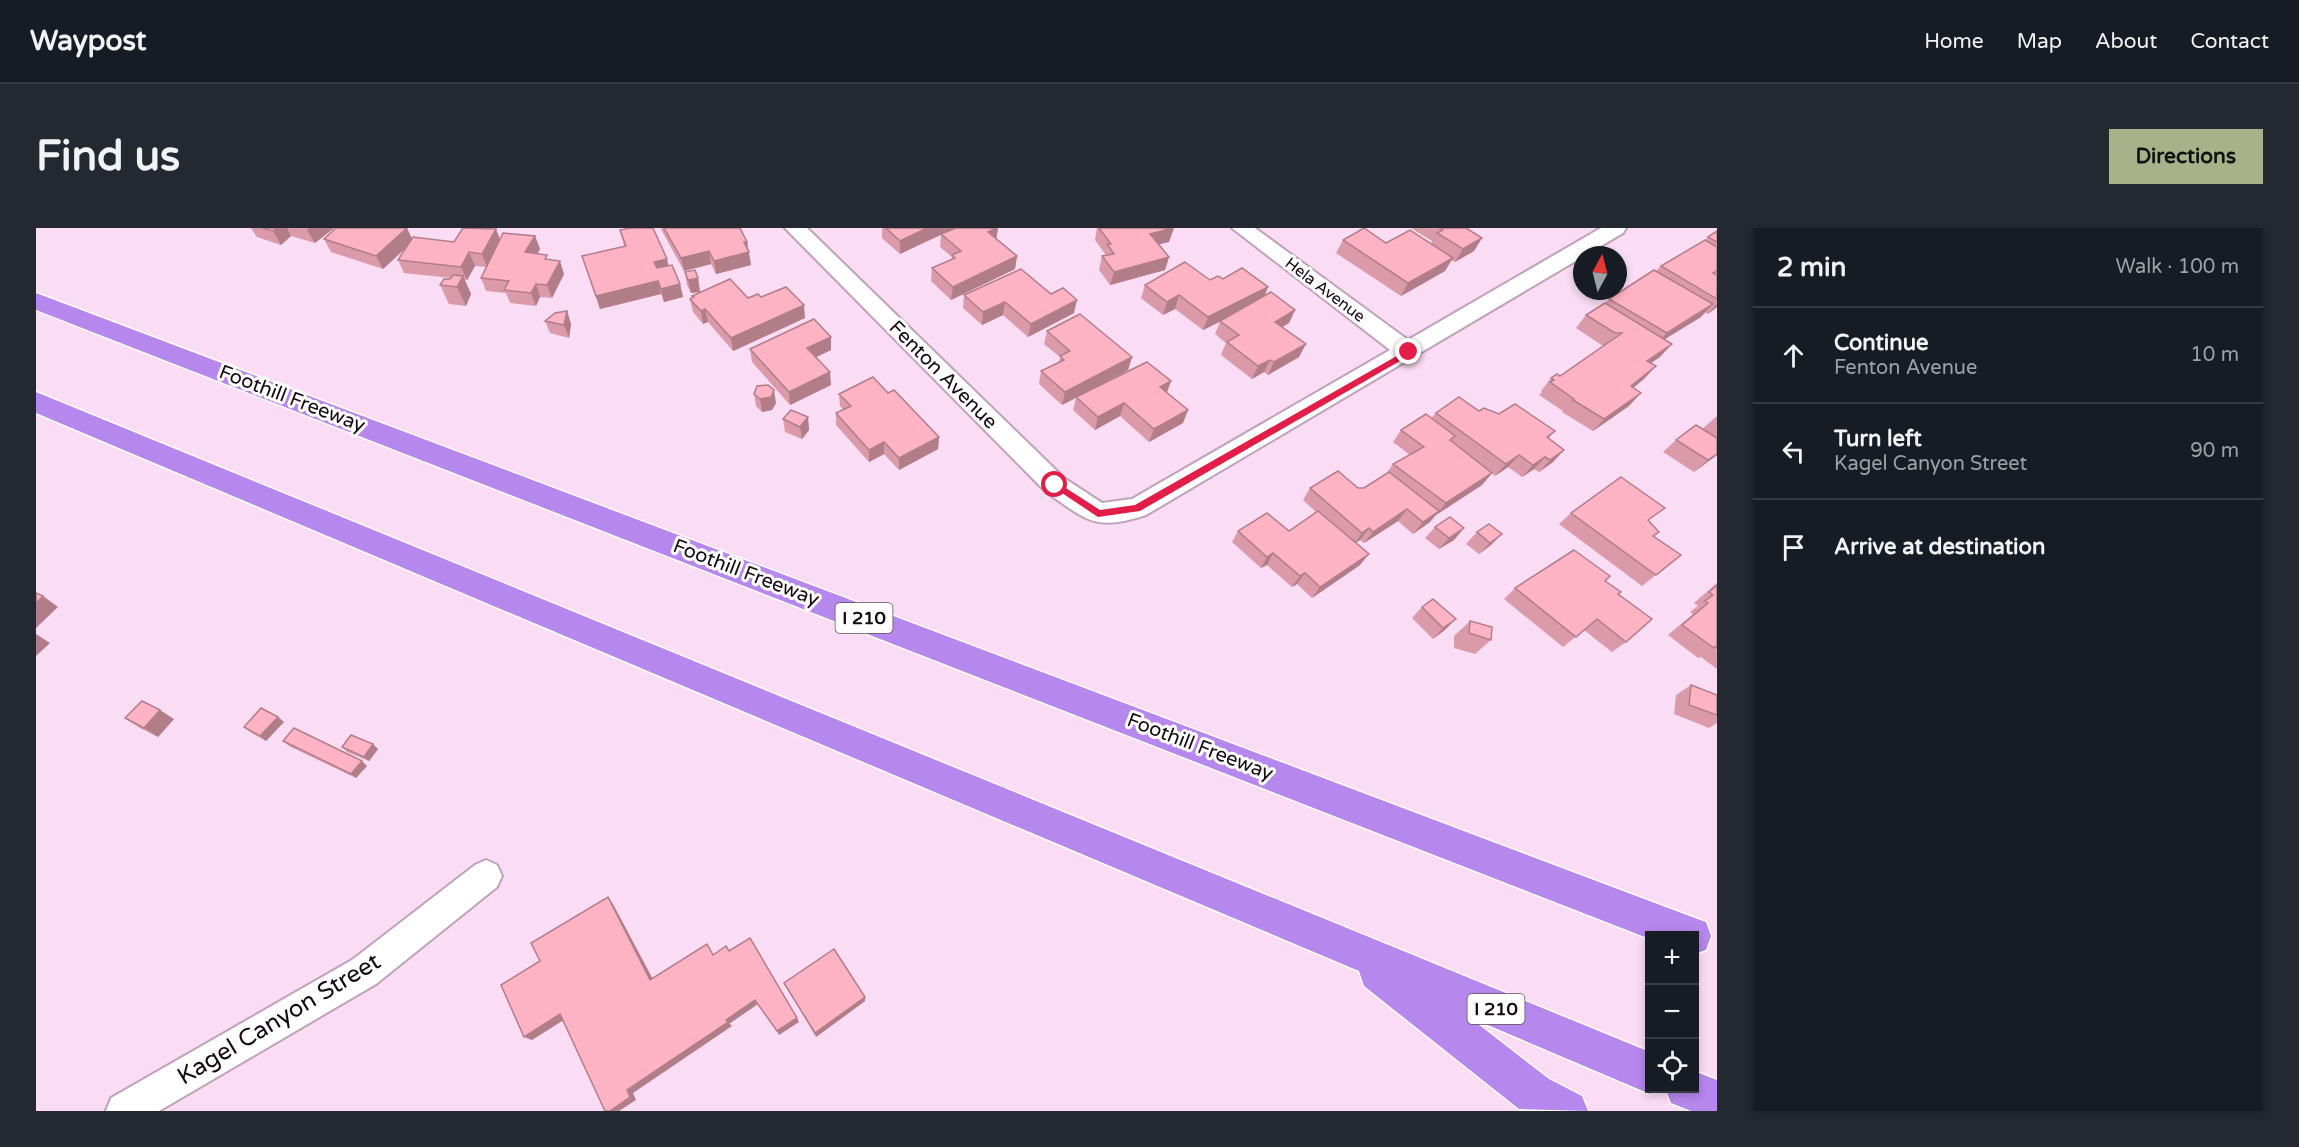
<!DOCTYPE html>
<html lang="en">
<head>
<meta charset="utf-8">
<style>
  :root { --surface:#171b24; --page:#242831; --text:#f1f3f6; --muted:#9ea1a6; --line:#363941; --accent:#a8b18a }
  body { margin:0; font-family:"Varela Round",sans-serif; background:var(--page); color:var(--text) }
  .controls { position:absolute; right:18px; bottom:18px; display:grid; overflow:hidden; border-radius:0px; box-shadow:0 3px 9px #0003 }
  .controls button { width:54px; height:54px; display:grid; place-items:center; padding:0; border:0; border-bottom:2px solid var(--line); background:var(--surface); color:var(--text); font:30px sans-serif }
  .compass { position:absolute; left:1537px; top:18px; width:54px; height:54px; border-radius:50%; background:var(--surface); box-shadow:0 3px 9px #0003; rotate:7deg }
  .stop { position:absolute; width:18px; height:18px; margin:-14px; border:4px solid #e11d48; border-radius:50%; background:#fff }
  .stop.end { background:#e11d48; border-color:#fff; box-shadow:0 2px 6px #0008 }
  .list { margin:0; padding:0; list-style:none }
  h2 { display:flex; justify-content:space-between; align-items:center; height:78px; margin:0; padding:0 24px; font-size:26px }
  h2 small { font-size:20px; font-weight:400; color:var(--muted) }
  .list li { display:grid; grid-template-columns:39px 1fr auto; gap:18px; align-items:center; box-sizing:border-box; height:96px; padding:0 24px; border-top:2px solid var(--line) }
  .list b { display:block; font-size:22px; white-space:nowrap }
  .list p { margin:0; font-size:20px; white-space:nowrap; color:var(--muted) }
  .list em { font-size:20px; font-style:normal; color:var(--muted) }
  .icon { flex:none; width:33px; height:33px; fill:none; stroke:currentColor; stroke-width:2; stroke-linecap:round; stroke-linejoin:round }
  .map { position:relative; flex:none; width:1681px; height:883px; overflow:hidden; border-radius:0px }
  header { display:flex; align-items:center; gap:36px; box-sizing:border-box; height:84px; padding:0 30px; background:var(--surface); border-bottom:2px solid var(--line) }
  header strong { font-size:28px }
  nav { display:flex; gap:33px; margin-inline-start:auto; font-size:21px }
  .intro { display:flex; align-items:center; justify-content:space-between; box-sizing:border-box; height:144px; padding:0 36px }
  h1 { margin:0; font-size:42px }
  .button { padding:15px 27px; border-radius:0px; background:var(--accent); color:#111; font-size:21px; font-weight:700 }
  main { display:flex; gap:36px; padding:0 36px }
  aside { flex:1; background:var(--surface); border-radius:0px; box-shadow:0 3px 9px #0003 }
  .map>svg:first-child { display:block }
</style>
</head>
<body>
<header>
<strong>Waypost</strong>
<nav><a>Home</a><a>Map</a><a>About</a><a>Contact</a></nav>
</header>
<div class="intro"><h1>Find us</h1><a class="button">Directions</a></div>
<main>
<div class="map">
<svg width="1681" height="883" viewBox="0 0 1681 883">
  <rect width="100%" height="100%" fill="#fadcf4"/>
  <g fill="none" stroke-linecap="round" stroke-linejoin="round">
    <g stroke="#bea2b8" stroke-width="4">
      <g id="street">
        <path d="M749 0H771L1028 250 1066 275 1096 271 1354 122 1196 0H1219L1372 112 1565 0H1590L1587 5 1384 125 1381 130 1372 132 1110 287C1058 304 1051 292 1010 264Z"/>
        <polygon points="450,632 461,637 466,648 461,659 340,756 123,883 70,883 75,870 316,732 439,637"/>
      </g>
    </g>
    <g stroke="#fff" stroke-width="3">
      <g id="highway">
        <polygon points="0,65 1656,689 1670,694 1675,708 1670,722 1658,726 1658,708 1614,708 1614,711 0,82"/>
        <polygon points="0,164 1614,824 1614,860 1627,860 1614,866 1433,789 1513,851 1546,868 1552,883 1483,881 1328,758 1323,743 0,185"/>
        <polygon points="1658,843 1681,852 1681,883 1655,883 1635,875 1629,860 1658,860"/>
      </g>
    </g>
    <use href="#street" fill="#fff" fill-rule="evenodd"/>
    <use href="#highway" fill="#b687ec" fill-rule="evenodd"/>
  </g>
  <g fill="#da9aa9">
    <polygon points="215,0 298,0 279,15 255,8 245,17 221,9"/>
    <polygon points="625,0 704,0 711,14 715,37 680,46 675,36 648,43 626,3"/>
    <polygon points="846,0 962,0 960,11 981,28 979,41 915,72 895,53 896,40 915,32 916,29 904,19 905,7 864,26 846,10"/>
    <polygon points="1061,0 1137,0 1133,14 1123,16 1133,29 1129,42 1074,57 1063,42 1066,28 1068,28 1069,26 1059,12"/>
    <polygon points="1375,0 1435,0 1432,1 1446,10 1438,23 1419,34 1415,32 1409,43 1365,68 1300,25 1307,12 1350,15 1395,16 1396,13"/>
    <polygon points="584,2 632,37 644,56 647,69 628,74 625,66 564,81 546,28 588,18"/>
    <polygon points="1681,3 1681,79 1672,86 1669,84 1665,89 1629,111 1624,129 1615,135 1608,151 1597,160 1593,178 1557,203 1526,184 1527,183 1503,167 1506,164 1505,163 1515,150 1524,148 1567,118 1540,100 1550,87 1569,75 1573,71 1620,43 1625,38 1669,12 1672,9"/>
    <polygon points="499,8 504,21 501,26 513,32 528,46 516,70 504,69 500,78 474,75 470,65 450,63 445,50 450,39 439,38 431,52 429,52 435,66 430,78 413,76 404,57 414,51 415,50 368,45 362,32 370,20 347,41 295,24 288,11 376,10 418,14"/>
    <polygon points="649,44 662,50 664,64 655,65 651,57"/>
    <polygon points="1187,51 1232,59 1228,68 1259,82 1253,95 1246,99 1263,129 1232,147 1228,144 1216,151 1185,127 1190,115 1179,106 1184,94 1167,102 1139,81 1127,87 1105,70 1109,57"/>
    <polygon points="928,67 1038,85 992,109 967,87 946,97 927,80"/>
    <polygon points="656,68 712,70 725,69 769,90 697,123 672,94 667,96 657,84 654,71 657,70"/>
    <polygon points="531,83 535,96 533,110 514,105 509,93"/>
    <polygon points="1011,103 1096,129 1092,142 1047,166 1135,153 1131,165 1152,182 1147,195 1113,214 1084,188 1059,202 1037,182 1040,170 1026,177 1003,156 1005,143 1023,134 1024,129 1008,116"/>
    <polygon points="795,109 795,122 780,129 795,157 754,177 716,134 714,121"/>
    <polygon points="852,165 903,209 902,221 863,242 848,226 833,234 800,197 800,185 807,181 804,178 803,166"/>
    <polygon points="718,166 740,175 736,182 726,184 720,178"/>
    <polygon points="1443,183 1463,186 1519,203 1513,210 1528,222 1517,234 1503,244 1498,241 1486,249 1472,239 1459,248 1456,245 1446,257 1400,287 1394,294 1377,306 1362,293 1328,315 1324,312 1320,315 1324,337 1276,370 1261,356 1256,359 1231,337 1225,340 1196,314 1202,303 1253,303 1280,284 1267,272 1274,260 1328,260 1350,246 1357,236 1374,227 1357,214 1365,202 1395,190 1400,185"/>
    <polygon points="1681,188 1681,227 1658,244 1627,224 1640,212 1666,201"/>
    <polygon points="772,189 773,202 766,211 749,204 747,191"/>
    <polygon points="1535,285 1613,293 1618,308 1645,327 1606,358 1523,296"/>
    <polygon points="1453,296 1455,317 1443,326 1430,316 1441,304"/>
    <polygon points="1399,299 1428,300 1418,312 1403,321 1389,310"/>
    <polygon points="1569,353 1582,366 1590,414 1576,424 1548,402 1527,419 1468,371 1479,360"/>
    <polygon points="1681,355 1681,441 1665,429 1662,430 1632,407 1657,386 1654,384 1662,378 1658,375"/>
    <polygon points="1386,379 1410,401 1397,411 1376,390"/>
    <polygon points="1434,393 1455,412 1439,426 1418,420 1418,408"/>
    <polygon points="1655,457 1681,467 1681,495 1673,500 1638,486 1640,467"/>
    <polygon points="242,489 248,494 230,513 214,504 208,499"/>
    <polygon points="89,490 138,491 122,509 104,500"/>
    <polygon points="247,513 331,538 320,550 253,518"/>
    <polygon points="306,519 342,521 333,533 311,524"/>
    <polygon points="748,755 829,773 780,809"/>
  </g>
  <g fill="#b17d89">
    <polygon points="241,0 251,0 255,8 245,17 237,3"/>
    <polygon points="274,0 298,0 279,15 271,2"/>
    <polygon points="371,0 377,13 347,41 340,28"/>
    <polygon points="891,0 921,0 893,12 864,26 864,13"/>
    <polygon points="960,0 962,0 960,12 952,4"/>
    <polygon points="1138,0 1133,14 1111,19 1114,6"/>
    <polygon points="460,1 465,14 451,39 446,26"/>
    <polygon points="499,8 504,21 494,38 489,24"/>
    <polygon points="1446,10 1438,23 1419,34 1427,21"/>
    <polygon points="708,14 711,14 715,37 680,46 678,33"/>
    <polygon points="673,23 675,36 648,43 645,30"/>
    <polygon points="433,24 439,38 431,52 425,39"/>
    <polygon points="981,28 979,41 915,72 917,59"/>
    <polygon points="1133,29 1129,42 1074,57 1078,44"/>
    <polygon points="1417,30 1409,43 1365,68 1372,55"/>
    <polygon points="631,31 634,44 622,47 618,34"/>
    <polygon points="524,33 528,46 516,70 511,57"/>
    <polygon points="427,48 435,66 430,78 421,59"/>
    <polygon points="662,50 664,64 655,65 652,52"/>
    <polygon points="622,53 625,66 564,81 560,68"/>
    <polygon points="500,56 504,69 500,78 495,65"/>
    <polygon points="644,56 647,69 628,74 625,61"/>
    <polygon points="1232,59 1227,72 1167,102 1172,89"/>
    <polygon points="1143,67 1139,81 1127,87 1131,74"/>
    <polygon points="1041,72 1038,85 992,109 995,96"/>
    <polygon points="969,74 967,87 946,97 947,84"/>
    <polygon points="1677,76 1665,89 1619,117 1631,105"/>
    <polygon points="1681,76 1681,79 1672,86"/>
    <polygon points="768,77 769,90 697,123 695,110"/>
    <polygon points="669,81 672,94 667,96 665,83"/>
    <polygon points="1259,82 1253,95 1233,107 1239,94"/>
    <polygon points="531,83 535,96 533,110 528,97"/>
    <polygon points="795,109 795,122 772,133 771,120"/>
    <polygon points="1270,116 1263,129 1232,147 1238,134"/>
    <polygon points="1636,116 1624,129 1600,145 1611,133"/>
    <polygon points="1096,129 1092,142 1026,177 1029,164"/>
    <polygon points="1234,132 1228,144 1216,151 1222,138"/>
    <polygon points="1620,138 1608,151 1583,171 1595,158"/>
    <polygon points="794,144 795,157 754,177 753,164"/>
    <polygon points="1135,153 1130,166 1124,159"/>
    <polygon points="738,162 740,175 736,182 726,184 724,171"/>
    <polygon points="1605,165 1593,178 1557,203 1568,191"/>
    <polygon points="1088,175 1084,188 1059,202 1062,189"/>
    <polygon points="1152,182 1147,195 1113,214 1118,201"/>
    <polygon points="772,189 773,202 766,211 764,199"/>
    <polygon points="903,209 902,221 863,242 863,230"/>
    <polygon points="848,214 848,226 833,234 833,222"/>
    <polygon points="1528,222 1517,234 1503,244 1514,232"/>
    <polygon points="1681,226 1681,227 1658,244 1672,232"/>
    <polygon points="1483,227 1472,239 1459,248 1470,236"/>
    <polygon points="1509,229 1498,241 1486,249 1497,237"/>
    <polygon points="1456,245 1446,257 1400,287 1410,275"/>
    <polygon points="1371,281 1362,293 1328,315 1337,304"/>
    <polygon points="1403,283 1394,294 1377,306 1387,294"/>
    <polygon points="1333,300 1324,312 1318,316 1326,305"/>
    <polygon points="1428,300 1418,312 1403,321 1413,310"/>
    <polygon points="1466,306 1455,317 1443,326 1454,315"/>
    <polygon points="1237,325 1231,337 1225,340 1231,329"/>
    <polygon points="1333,326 1324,337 1276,370 1284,359"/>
    <polygon points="1269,345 1261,356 1256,359 1264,348"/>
    <polygon points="7,368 22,379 0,400 0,375"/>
    <polygon points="1420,391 1410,401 1397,411 1407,400"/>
    <polygon points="0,406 14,415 0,428"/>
    <polygon points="124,482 138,491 122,509 108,500"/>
    <polygon points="242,489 248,494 230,513 224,508"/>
    <polygon points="337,516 342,521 333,533 328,529"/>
    <polygon points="326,533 331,538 320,550 315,546"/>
    <polygon points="572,669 577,676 620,757 614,752"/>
    <polygon points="829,769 829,773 780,809 779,805"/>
    <polygon points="719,772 722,776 693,796 690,792"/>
    <polygon points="524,786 531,790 496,812 488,809"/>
    <polygon points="761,790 763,794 743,807 741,803"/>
    <polygon points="692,794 696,798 597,865 600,872 583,883 574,883 591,862"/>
  </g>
  <g fill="#fdb3c4" stroke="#b17d89" stroke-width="1.5">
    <polygon points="226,0 241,0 237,3"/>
    <polygon points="300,0 371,0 340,28 288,11"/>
    <polygon points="427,0 460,1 446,26 433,24 425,39 362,32 377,9 418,14"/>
    <polygon points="594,0 617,0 631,31 618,34 621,40 636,37 644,56 625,61 622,53 560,68 546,28 590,18 584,2"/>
    <polygon points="628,0 704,0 711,14 708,14 713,24 678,33 673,23 645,30"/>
    <polygon points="850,0 891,0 864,13"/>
    <polygon points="920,0 960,0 952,4 981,28 917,59 896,40 919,30 916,27 925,23 905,6"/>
    <polygon points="1063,0 1137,0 1114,6 1133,29 1078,44 1066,28 1078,26 1071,16 1075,16"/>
    <polygon points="1328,0 1350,15 1374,2 1417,30 1372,55 1307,12"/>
    <polygon points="1404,0 1430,0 1446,10 1427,21 1401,5 1407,2"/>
    <polygon points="1681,3 1681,14 1672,9"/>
    <polygon points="467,5 499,8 489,24 511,27 509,31 524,33 511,57 500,56 495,65 468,62 473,53 445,50"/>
    <polygon points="1669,12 1681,19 1681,43 1677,45 1681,47 1681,71 1625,38"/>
    <polygon points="1149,34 1174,52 1182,48 1187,51 1206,40 1232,59 1172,89 1143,67 1131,74 1109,57"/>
    <polygon points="985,41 1015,66 1027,60 1041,72 995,96 969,74 947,84 928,67"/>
    <polygon points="659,42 662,50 652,52 649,44"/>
    <polygon points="1618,42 1677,76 1631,105 1573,71"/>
    <polygon points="417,47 427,48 421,59 404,57 408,51 414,51"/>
    <polygon points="694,51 712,70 722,66 725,69 750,59 768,77 695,110 669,81 665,83 654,71 658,69 656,68"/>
    <polygon points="1235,64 1259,82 1239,94 1270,116 1238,134 1234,132 1222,138 1191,114 1203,107 1184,93"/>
    <polygon points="1569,75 1636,116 1611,133 1620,138 1595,158 1605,165 1568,191 1537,172 1538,171 1514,154 1518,152 1515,150 1521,146 1524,148 1586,105 1579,105 1550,87"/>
    <polygon points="531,83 528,97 509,93 519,85"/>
    <polygon points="1044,86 1096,129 1029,164 1005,143 1028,132 1024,128 1034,123 1011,103"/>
    <polygon points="778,91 795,109 771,120 794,144 753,164 714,121"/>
    <polygon points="1111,134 1135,153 1124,159 1152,182 1118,201 1088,175 1062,189 1040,169"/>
    <polygon points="837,149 852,165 858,162 903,209 863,230 848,214 833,222 800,185 815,178 803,166"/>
    <polygon points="732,157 738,162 735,169 724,171 718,166 721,158"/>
    <polygon points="1423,169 1443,183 1448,180 1463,186 1479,176 1519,203 1511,209 1528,222 1514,232 1509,229 1497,237 1483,227 1470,236 1400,185"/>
    <polygon points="755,182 772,189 764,199 747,191"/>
    <polygon points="1390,186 1419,208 1414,212 1456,245 1410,275 1357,236 1388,219 1365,202"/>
    <polygon points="1660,197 1681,210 1681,226 1672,232 1640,212"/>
    <polygon points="1302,243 1322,260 1328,260 1353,244 1403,283 1387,294 1371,281 1337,304 1333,300 1326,305 1274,260"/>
    <polygon points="1585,249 1629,280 1612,292 1623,304 1617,308 1645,327 1620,347 1535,285"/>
    <polygon points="1282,283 1333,326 1284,359 1269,345 1264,348 1237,325 1231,329 1202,303 1231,285 1253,303"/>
    <polygon points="1414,289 1428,300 1413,310 1399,299"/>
    <polygon points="1453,296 1466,306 1454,315 1441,304"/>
    <polygon points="1538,322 1574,348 1569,353 1585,364 1582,366 1616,391 1590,414 1561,391 1540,409 1479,360"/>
    <polygon points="1681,357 1681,419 1680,418 1678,420 1646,397 1672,375 1669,373 1677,367 1673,364"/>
    <polygon points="0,365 7,368 0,375"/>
    <polygon points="1397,371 1420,391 1407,400 1386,379"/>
    <polygon points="1434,393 1456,399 1455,412 1433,405"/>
    <polygon points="1655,457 1681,467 1681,487 1653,477"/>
    <polygon points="106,473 124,482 108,500 89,490"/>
    <polygon points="225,480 242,489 224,508 208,499"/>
    <polygon points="258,500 326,533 315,546 247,513"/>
    <polygon points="315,507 337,516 328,529 306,519"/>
    <polygon points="572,669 614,752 671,716 677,727 690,718 693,723 714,710 761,790 741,803 719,772 690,792 692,794 591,862 594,869 574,883 569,883 524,786 488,809 465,757 504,733 495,715"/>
    <polygon points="798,721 829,769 779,805 748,755"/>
  </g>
  <polygon fill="#e11d48" points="1373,121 1376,126 1104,283 1062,289 1014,257 1022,255 1064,282 1099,277"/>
  <g text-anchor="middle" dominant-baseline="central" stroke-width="6" stroke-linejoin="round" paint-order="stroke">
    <g font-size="16" fill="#140a12" stroke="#fff">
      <text transform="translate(1289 62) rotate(37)">Hela Avenue</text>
    </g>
    <g fill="#fff" stroke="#5a5459" stroke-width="1.5">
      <rect x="799.5" y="375" width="57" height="30" rx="4.5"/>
      <rect x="1431.5" y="766" width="57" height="30" rx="4.5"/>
    </g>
    <g font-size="18" font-weight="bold" fill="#140a12">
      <text x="828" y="390">I 210</text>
      <text x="1460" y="781">I 210</text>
    </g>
    <g font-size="20" fill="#140a12" stroke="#fff">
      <text transform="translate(907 147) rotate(45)">Fenton Avenue</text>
      <text transform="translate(256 171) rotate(21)">Foothill Freeway</text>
      <text transform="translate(710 345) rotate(21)">Foothill Freeway</text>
      <text transform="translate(1164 519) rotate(21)">Foothill Freeway</text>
    </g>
    <g font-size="24" fill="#140a12" stroke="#fff">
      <text transform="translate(243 791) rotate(-31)">Kagel Canyon Street</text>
    </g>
  </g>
</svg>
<div class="controls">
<button>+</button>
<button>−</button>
<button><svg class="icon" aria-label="locate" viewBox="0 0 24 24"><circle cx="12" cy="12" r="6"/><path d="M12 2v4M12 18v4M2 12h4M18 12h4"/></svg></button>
</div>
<svg class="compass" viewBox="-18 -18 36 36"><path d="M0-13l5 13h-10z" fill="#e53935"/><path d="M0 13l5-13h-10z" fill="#9ea1a6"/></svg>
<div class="stop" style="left:1019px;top:257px"></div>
<div class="stop end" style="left:1373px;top:124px"></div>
</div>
<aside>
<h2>2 min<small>Walk · 100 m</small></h2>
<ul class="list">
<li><svg class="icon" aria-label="ahead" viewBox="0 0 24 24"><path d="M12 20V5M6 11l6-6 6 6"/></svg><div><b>Continue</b><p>Fenton Avenue</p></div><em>10 m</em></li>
<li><svg class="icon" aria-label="left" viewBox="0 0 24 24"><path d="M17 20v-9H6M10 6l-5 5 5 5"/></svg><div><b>Turn left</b><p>Kagel Canyon Street</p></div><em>90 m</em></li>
<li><svg class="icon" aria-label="arrive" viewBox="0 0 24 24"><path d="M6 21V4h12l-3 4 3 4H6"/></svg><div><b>Arrive at destination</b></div></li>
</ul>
</aside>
</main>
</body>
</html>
